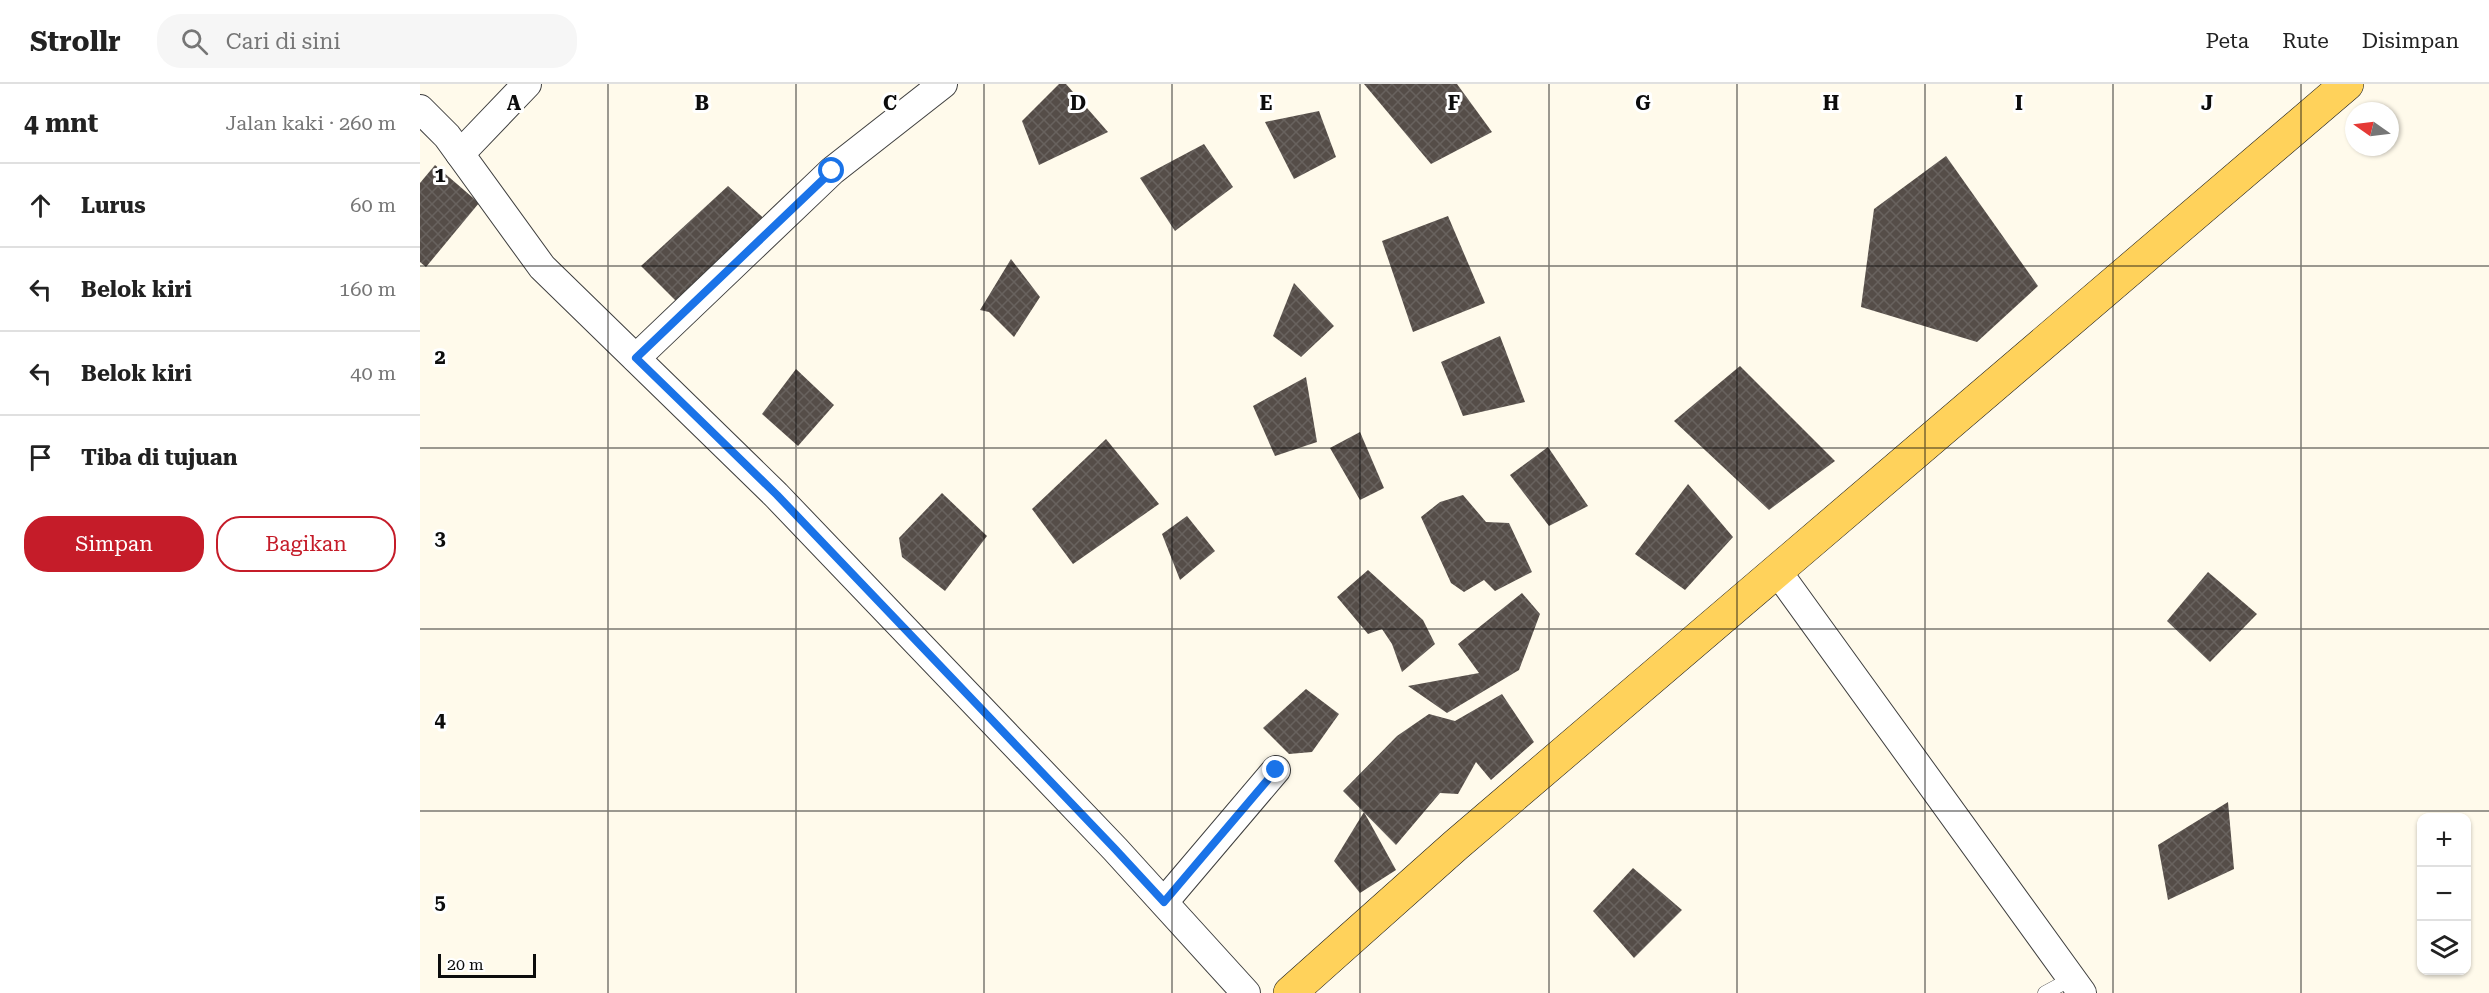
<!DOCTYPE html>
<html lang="id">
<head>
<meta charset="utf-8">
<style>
  :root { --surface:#fff; --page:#f6f6f6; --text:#222; --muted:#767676; --line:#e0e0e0; --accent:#c51c29 }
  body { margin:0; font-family:"Roboto Serif",serif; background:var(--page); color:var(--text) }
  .controls { position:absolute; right:18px; bottom:18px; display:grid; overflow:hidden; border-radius:12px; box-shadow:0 2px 4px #0004 }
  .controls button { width:54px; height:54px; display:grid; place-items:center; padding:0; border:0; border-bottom:2px solid var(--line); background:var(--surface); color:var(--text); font:30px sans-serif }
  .compass { position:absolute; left:1925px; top:18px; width:54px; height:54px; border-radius:50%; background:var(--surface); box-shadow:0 2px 4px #0004; rotate:284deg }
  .scale { position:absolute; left:18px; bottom:15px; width:98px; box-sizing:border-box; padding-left:6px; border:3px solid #0c0c0c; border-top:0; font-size:16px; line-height:21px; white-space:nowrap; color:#0c0c0c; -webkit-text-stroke:4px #fff; paint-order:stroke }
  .stop { position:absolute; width:18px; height:18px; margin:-14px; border:4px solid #1a73e8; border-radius:50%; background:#fff }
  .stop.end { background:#1a73e8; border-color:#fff; box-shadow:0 2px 6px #0008 }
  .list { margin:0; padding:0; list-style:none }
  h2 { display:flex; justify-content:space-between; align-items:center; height:78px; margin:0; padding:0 24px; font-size:26px }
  h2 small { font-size:20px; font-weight:400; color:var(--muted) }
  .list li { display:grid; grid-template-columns:39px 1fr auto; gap:18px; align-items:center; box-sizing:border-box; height:84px; padding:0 24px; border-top:2px solid var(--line) }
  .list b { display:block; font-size:22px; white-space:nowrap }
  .list em { font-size:20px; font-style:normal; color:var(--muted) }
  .actions { display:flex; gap:12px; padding:18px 24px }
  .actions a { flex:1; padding:14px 0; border:2px solid var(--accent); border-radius:24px; text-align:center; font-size:21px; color:var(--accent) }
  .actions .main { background:var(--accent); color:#fff }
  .icon { flex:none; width:33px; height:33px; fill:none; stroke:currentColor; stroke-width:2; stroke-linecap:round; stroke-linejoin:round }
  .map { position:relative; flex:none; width:2069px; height:909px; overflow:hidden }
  header { display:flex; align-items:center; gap:36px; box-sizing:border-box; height:84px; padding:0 30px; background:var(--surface); border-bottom:2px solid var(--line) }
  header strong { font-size:28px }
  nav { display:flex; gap:33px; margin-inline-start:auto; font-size:21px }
  .search { width:420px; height:54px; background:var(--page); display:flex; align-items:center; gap:15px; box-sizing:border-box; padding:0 21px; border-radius:24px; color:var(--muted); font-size:22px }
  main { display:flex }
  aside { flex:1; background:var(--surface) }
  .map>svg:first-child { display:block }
</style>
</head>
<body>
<header>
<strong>Strollr</strong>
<div class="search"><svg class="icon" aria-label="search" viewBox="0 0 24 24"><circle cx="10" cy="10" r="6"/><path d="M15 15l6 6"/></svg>Cari di sini</div>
<nav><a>Peta</a><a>Rute</a><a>Disimpan</a></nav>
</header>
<main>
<aside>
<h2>4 mnt<small>Jalan kaki · 260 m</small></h2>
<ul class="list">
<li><svg class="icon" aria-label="ahead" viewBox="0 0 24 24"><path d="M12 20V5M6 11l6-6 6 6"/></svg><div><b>Lurus</b></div><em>60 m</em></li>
<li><svg class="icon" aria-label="left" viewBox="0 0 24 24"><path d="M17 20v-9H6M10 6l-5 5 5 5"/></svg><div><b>Belok kiri</b></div><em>160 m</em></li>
<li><svg class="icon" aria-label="left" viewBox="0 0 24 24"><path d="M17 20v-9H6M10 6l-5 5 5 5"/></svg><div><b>Belok kiri</b></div><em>40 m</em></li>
<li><svg class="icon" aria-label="arrive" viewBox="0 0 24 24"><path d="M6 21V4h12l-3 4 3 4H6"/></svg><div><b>Tiba di tujuan</b></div></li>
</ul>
<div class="actions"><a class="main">Simpan</a><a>Bagikan</a></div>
</aside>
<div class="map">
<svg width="2069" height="909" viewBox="0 0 2069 909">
  <defs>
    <pattern id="building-cross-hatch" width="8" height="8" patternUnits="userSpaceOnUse" patternTransform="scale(1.5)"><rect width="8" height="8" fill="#554d48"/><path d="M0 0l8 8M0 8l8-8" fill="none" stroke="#68625e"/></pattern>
  </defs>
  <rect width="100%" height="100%" fill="#fffaeb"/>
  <g fill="url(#building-cross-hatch)">
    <polygon points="639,0 646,0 688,48 619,81 602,37"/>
    <polygon points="944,0 1037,0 1072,48 1011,80"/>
    <polygon points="899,27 916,73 874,95 845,38"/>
    <polygon points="784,60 813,103 755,147 720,94"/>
    <polygon points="1526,72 1618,202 1557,258 1441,223 1454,125"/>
    <polygon points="15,81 59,119 6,183 0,178 0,99"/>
    <polygon points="308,102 348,138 260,221 221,182"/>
    <polygon points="1028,132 1065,219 993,248 962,157"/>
    <polygon points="591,175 620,213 594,253 569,228 560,226"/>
    <polygon points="874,199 914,242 881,273 853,252"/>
    <polygon points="1080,252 1105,318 1043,332 1021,278"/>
    <polygon points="1320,282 1415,377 1349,426 1254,337"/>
    <polygon points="376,285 414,321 378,362 342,330"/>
    <polygon points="886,293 897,358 855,372 833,322"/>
    <polygon points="940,348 964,404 940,416 910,364"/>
    <polygon points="686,355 739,420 653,480 612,425"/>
    <polygon points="1128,363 1168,422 1129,442 1090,391"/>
    <polygon points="1268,400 1313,453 1265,506 1215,470"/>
    <polygon points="522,409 567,452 525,507 482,473 479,454"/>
    <polygon points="1043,411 1066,438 1089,439 1112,488 1075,507 1064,496 1044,508 1031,499 1001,433 1020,418"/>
    <polygon points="767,432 795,467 760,496 742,450"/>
    <polygon points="948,486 1003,536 1015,560 982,588 972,560 962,545 948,550 917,513"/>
    <polygon points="1788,488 1837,530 1790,578 1747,537"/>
    <polygon points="1102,509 1120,530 1099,586 1027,629 988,602 1059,589 1038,560"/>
    <polygon points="886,605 919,630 892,668 869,670 843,644"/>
    <polygon points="1082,610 1114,658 1071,696 1056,678 1038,710 1020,709 976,761 923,707 977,652 1009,630 1035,637"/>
    <polygon points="1808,718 1814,785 1748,816 1738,761"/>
    <polygon points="944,728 976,786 940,809 914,777"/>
    <polygon points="1213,784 1262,826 1214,874 1173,827"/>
  </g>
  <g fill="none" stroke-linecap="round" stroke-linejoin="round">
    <g stroke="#3f3f3f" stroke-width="15">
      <polyline id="service" points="1625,909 1651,895"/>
    </g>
    <g stroke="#3f3f3f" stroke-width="30">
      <g id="minor">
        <polyline points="0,25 27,52 122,183 356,411 695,765 826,909"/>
        <polyline points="40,70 107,0"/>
        <polyline points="216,274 412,87 523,0"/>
        <polyline points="1357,487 1662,909"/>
        <polyline points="744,818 856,686"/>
      </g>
    </g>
    <g stroke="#1d1d1d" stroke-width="34">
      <polyline id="primary" points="870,909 1036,761 1927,0"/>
    </g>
    <use href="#service" stroke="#fff" stroke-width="14"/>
    <use href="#minor" stroke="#fff" stroke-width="28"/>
    <use href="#primary" stroke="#ffd25b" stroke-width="33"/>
  </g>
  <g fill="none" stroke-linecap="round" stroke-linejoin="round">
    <polyline stroke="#1a73e8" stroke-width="8" points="412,87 216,274 357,411 695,765 744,818 856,686"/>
  </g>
  <path fill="none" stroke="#0c0c0c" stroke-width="1.5" stroke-opacity="0.55" d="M188 0V909M376 0V909M564 0V909M752 0V909M940 0V909M1129 0V909M1317 0V909M1505 0V909M1693 0V909M1881 0V909M0 182H2069M0 364H2069M0 545H2069M0 727H2069"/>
  <g font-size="20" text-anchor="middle" font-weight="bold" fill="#0c0c0c" stroke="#fff" stroke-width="6" stroke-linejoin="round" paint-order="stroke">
    <text x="94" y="26">A</text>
    <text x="282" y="26">B</text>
    <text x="470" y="26">C</text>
    <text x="658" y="26">D</text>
    <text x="846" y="26">E</text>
    <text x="1034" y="26">F</text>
    <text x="1223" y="26">G</text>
    <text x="1411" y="26">H</text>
    <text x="1599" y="26">I</text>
    <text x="1787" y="26">J</text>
    <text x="20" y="98">1</text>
    <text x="20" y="280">2</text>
    <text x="20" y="461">3</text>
    <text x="20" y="643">4</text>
    <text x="20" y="825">5</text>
  </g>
</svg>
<div class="controls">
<button>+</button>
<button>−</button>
<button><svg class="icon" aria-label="layers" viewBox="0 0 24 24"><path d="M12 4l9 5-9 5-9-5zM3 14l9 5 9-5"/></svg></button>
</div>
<svg class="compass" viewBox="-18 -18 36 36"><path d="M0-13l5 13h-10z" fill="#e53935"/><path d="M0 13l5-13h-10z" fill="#767676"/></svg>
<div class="scale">20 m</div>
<div class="stop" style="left:412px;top:87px"></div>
<div class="stop end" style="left:856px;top:686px"></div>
</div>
</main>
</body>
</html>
